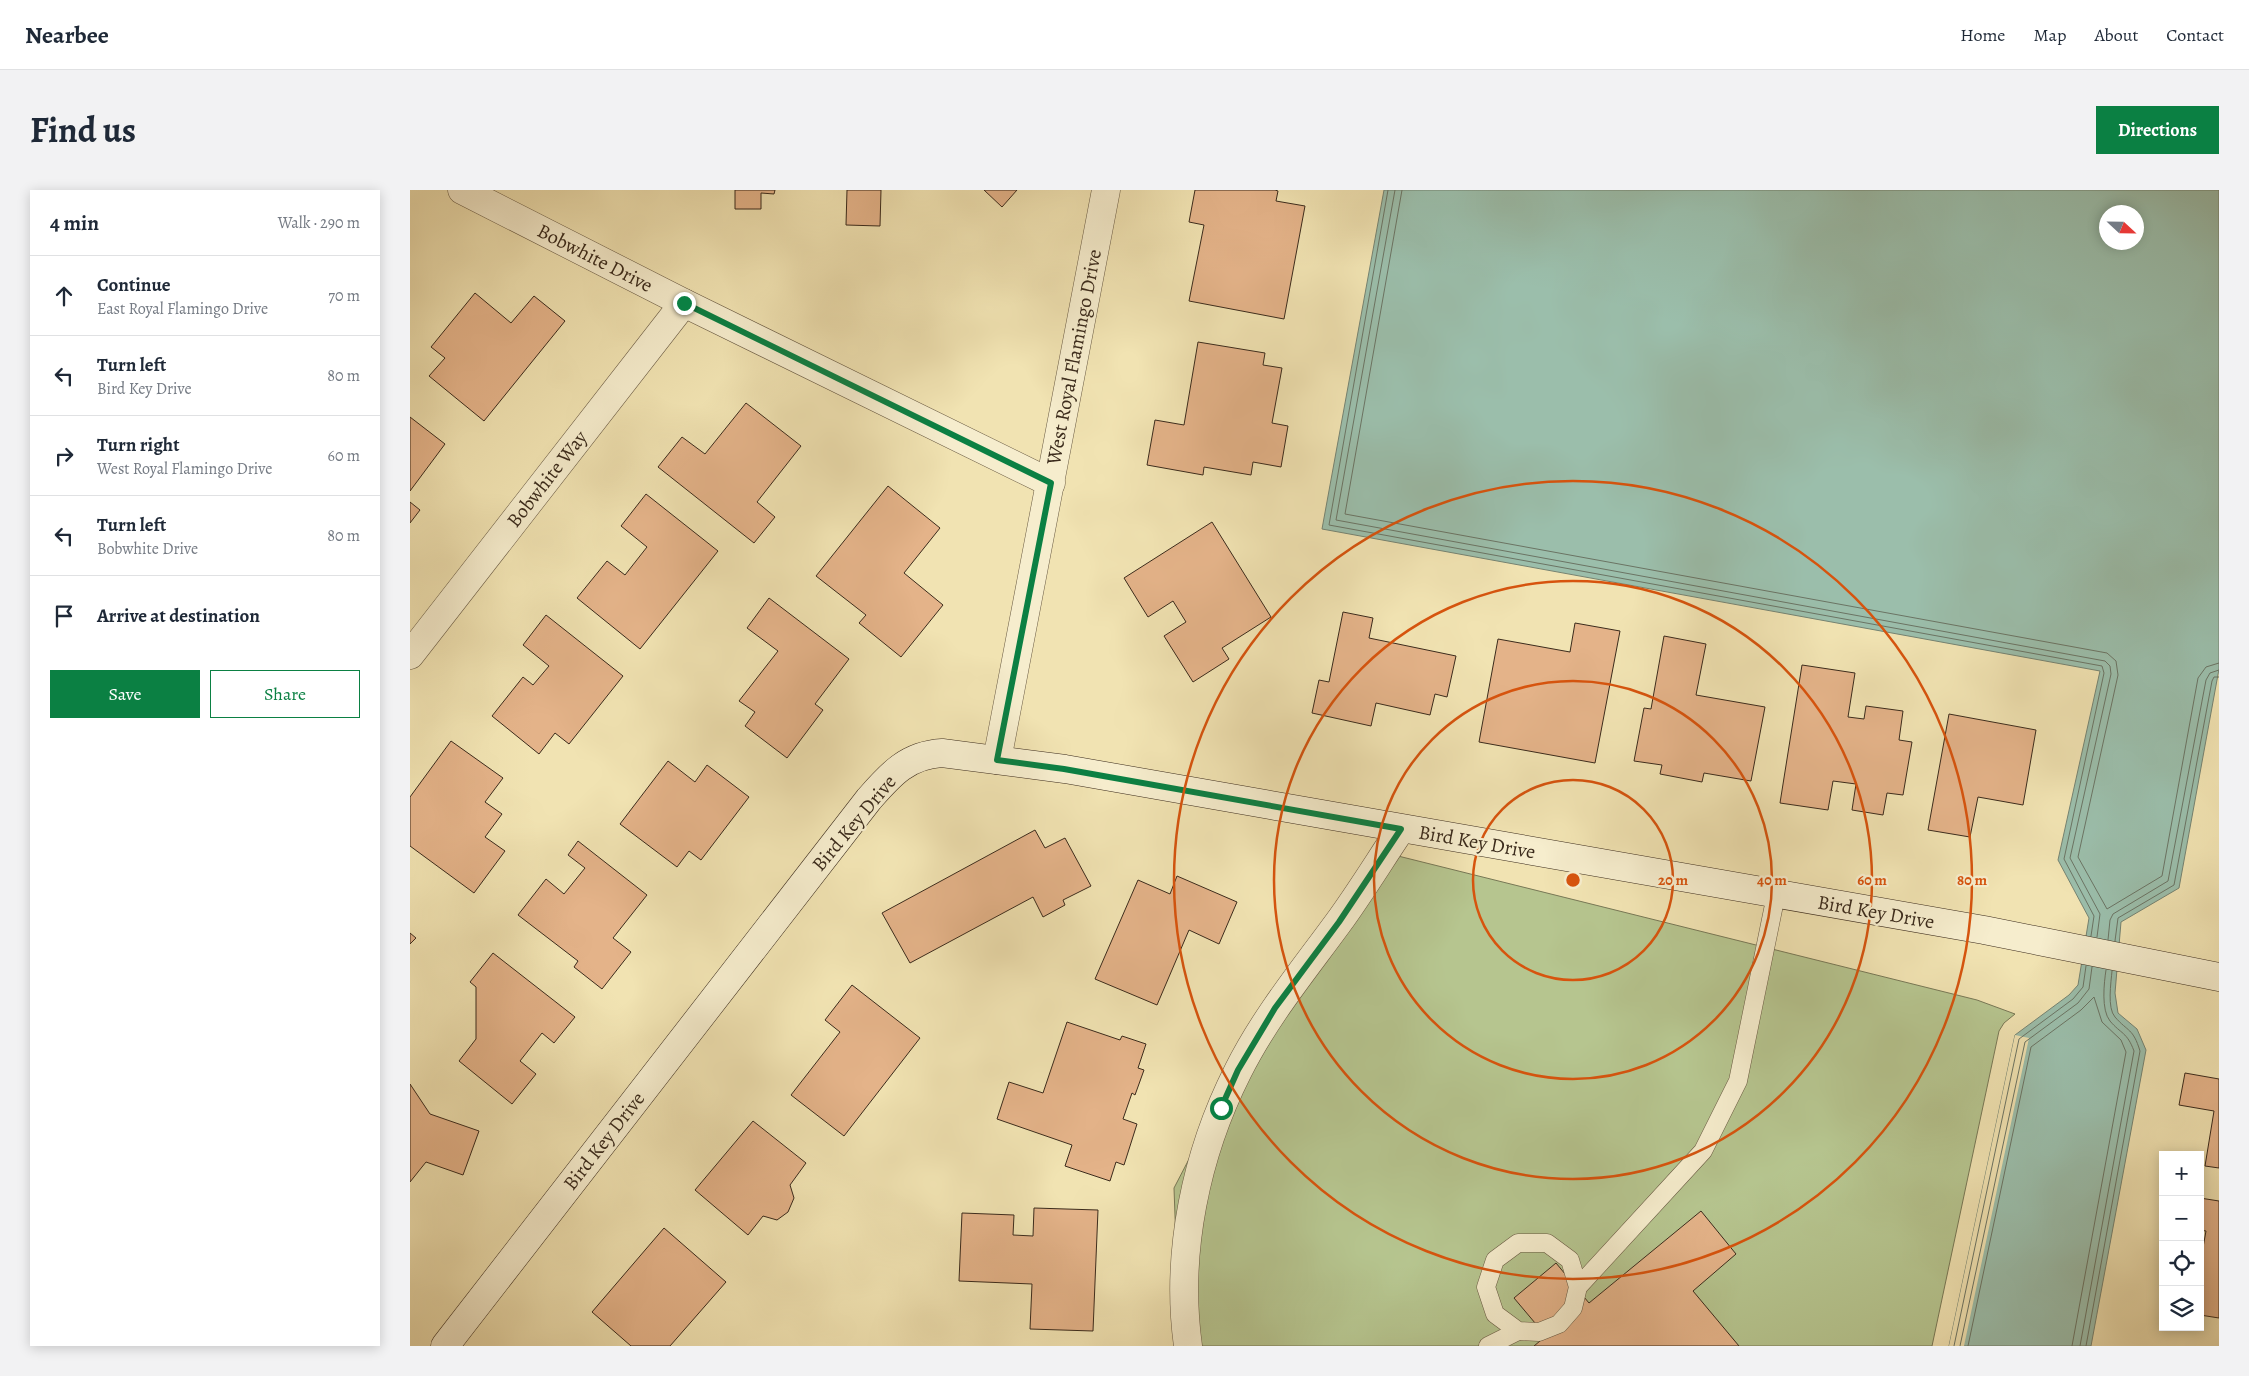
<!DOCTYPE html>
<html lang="en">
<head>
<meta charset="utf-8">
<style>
  :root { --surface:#fff; --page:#f2f2f3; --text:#1f2937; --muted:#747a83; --line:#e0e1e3; --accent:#0b8043 }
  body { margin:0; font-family:Alegreya,serif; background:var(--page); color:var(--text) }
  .controls { position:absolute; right:15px; bottom:15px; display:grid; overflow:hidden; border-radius:0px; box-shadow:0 2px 12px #0003 }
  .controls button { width:45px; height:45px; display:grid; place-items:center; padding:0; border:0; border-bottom:1px solid var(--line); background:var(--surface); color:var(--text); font:25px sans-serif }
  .compass { position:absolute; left:1689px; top:15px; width:45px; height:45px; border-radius:50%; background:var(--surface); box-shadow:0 2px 12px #0003; rotate:112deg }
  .stop { position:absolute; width:15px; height:15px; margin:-11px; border:4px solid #0b8043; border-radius:50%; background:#fff }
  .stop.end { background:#0b8043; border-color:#fff; box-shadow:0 1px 5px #0008 }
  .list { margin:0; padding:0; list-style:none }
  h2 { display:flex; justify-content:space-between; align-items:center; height:65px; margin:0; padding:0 20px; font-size:21px }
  h2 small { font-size:16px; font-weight:400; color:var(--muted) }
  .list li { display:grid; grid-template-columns:32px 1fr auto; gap:15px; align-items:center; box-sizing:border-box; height:80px; padding:0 20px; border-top:1px solid var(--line) }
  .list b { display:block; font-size:19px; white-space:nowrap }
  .list p { margin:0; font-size:16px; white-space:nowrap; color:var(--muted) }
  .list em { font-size:16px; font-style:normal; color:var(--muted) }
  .actions { display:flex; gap:10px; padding:15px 20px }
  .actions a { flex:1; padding:11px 0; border:1px solid var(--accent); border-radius:0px; text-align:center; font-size:18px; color:var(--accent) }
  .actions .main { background:var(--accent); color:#fff }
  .icon { flex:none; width:28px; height:28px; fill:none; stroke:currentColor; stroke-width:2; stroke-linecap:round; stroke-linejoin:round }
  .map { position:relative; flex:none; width:1809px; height:1156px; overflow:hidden; border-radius:0px }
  header { display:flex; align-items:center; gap:30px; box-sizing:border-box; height:70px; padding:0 25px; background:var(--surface); border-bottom:1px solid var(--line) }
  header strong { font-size:24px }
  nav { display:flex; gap:28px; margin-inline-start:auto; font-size:18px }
  .intro { display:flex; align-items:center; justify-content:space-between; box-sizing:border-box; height:120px; padding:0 30px }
  h1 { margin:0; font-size:35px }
  .button { padding:12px 22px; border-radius:0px; background:var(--accent); color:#fff; font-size:18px; font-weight:700 }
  main { display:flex; gap:30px; padding:0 30px }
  aside { flex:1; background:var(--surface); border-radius:0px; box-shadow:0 2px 12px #0003 }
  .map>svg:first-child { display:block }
</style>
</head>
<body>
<header>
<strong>Nearbee</strong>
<nav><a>Home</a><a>Map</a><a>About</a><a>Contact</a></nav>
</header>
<div class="intro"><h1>Find us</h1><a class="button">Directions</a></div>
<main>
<aside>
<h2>4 min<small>Walk · 290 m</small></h2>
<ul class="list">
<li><svg class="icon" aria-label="ahead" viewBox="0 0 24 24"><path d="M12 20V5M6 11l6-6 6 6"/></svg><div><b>Continue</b><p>East Royal Flamingo Drive</p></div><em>70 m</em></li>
<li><svg class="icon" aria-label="left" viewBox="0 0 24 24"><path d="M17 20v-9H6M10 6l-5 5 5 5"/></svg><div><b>Turn left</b><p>Bird Key Drive</p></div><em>80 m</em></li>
<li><svg class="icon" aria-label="right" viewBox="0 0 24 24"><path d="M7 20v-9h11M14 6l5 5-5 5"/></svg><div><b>Turn right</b><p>West Royal Flamingo Drive</p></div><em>60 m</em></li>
<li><svg class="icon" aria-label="left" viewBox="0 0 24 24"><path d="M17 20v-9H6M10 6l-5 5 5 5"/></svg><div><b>Turn left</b><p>Bobwhite Drive</p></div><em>80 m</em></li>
<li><svg class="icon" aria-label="arrive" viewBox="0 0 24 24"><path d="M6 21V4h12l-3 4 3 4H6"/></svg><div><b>Arrive at destination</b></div></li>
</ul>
<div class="actions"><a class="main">Save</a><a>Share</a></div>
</aside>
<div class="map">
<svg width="1809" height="1156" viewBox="0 0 1809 1156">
  <rect width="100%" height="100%" fill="#f1e3b2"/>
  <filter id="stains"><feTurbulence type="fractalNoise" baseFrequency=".004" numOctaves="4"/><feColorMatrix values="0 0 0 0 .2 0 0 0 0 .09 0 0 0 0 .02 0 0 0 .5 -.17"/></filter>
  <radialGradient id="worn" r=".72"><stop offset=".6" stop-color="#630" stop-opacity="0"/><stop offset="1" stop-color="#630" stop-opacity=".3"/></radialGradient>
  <polygon fill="#b6c58f" stroke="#787856" points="976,663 1567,810 1605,824 1594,833 1589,841 1522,1156 783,1156 768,1109 764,998 872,790"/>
  <path fill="#9bbeab" stroke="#758372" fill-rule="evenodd" d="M974 0H1809V479L1769 698 1711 732 1705 803 1708 823 1727 839 1736 860 1681 1156H1539L1605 845 1659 805 1668 795 1679 728 1648 670 1690 481 912 339ZM1696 22H1726V52H1696Z"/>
  <polygon fill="#f1e3b2" points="1605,845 1619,848 1554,1156 1539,1156"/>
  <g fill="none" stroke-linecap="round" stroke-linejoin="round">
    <g stroke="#6b7464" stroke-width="1">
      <polyline points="978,0 919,335 1692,476 1694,483 1654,669 1684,726 1681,746"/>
      <polyline points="985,0 926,330 1695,471 1700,476 1701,484 1660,668 1690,724 1687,747"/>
      <polyline points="992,0 935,324 1697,463 1706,471 1708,485 1668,667 1697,719 1752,686 1788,488 1796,477 1809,473"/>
      <polyline points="1698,750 1700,730 1703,724 1758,691 1796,490 1800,483 1809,480"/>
      <polyline points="1705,751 1708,728 1764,695 1802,491 1804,487 1809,487"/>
      <polyline points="1544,1156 1609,849 1663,809 1673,797 1676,776"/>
      <polyline points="1550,1156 1615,852 1668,813 1679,799 1682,777"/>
      <polyline points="1558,1156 1621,857 1671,820 1684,807 1692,832 1711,850 1716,862 1662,1156"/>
      <path d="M1670 1156 1724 861C1717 842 1711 844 1700 831 1691 820 1694 793 1696 780"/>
      <path d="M1676 1156 1730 861C1723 838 1718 842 1705 827 1697 818 1701 793 1702 781"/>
    </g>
  </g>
  <g fill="#e4b389" stroke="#3b2b1c">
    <polygon points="325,0 365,0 364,4 351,3 351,19 325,19"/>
    <polygon points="437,0 471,0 470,36 436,35"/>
    <polygon points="574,0 607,0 592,17"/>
    <polygon points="785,0 865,0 868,1 866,11 895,16 874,129 779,111 794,35 779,32"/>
    <polygon points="65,103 101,133 124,106 155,131 74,231 19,186 35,168 21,157"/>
    <polygon points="788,152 855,163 853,175 872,178 862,233 878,236 871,277 843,272 841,285 794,277 793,285 737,275 745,230 774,235"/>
    <polygon points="336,213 391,256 347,312 365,327 344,353 248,277 272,247 295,264"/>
    <polygon points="0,227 35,254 0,301"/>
    <polygon points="478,296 530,338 494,383 533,415 491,467 449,433 456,425 406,386"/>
    <polygon points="236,304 308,361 230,459 167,408 197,371 215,385 237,357 211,336"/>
    <polygon points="0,312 10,320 0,333"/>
    <polygon points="802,332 861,427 812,458 819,469 783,492 754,446 776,432 763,411 738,427 714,388"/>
    <polygon points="359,408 439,469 405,514 413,520 377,568 335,536 345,522 329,511 368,461 337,438"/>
    <polygon points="933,422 963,428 959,448 1046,466 1037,507 1025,504 1020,525 966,513 961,536 902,523 909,490 919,492"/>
    <polygon points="136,425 213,486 159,554 145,543 129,564 82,526 113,487 123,495 139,476 113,455"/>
    <polygon points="1165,433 1210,441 1185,573 1069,552 1088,449 1160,462"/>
    <polygon points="1254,446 1296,454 1286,505 1355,517 1341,591 1294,583 1292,592 1250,584 1252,575 1224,571 1234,518 1241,519"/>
    <polygon points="1392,475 1445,483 1438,527 1454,529 1456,516 1493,521 1489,550 1502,552 1493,605 1477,603 1473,625 1442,620 1446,594 1423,591 1418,620 1370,613"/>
    <polygon points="1539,524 1626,540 1613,615 1568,607 1560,647 1518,640"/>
    <polygon points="41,551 93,588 75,612 92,624 75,647 95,661 64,703 0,656 0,607"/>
    <polygon points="258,571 285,592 297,575 339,607 291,670 279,661 267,677 210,634"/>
    <polygon points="625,640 635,658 655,648 681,696 653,710 655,715 633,727 623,707 500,773 472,723"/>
    <polygon points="168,651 237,705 203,748 221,762 192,799 164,777 168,771 108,725 136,689 154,704 175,678 158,665"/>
    <polygon points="767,686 827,712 809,754 779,740 747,815 685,789 728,690 760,704"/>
    <polygon points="0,743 6,748 0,754"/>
    <polygon points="83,763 165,827 144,853 132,843 110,871 126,884 102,914 49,871 66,849 66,797 60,792"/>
    <polygon points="442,795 510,848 434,946 381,905 430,842 415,830"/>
    <polygon points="657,832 710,850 712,846 736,854 728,878 734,880 725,905 722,903 713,929 727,934 714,975 706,972 700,991 655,976 662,955 587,929 599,892 633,903"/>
    <polygon points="1775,883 1809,889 1809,978 1795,976 1804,921 1769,915"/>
    <polygon points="0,894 20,924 69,941 53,985 16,972 0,992"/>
    <polygon points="343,931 396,973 380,995 384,1008 378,1022 367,1030 353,1026 338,1045 285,1000"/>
    <polygon points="1790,1008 1809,1011 1809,1128 1790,1125 1790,1074 1796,1041 1790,1040"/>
    <polygon points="624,1018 688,1020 683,1141 620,1139 622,1094 549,1091 552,1023 604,1025 603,1045 623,1046"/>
    <polygon points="1291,1021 1326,1064 1283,1101 1329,1156 1124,1156 1136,1146 1104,1108 1146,1073 1179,1113"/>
    <polygon points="254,1038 316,1092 260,1156 221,1156 182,1122"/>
  </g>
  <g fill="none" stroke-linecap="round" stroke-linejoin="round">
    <g stroke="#685942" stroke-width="19">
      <g id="lane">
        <polyline points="1168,1097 1160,1070 1137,1053 1108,1053 1085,1070 1076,1097 1085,1124 1108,1141 1129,1142 1149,1134 1163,1118 1168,1097 1293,961 1328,891 1366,705"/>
        <polyline points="1078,1156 1108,1141"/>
      </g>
    </g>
    <g stroke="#685942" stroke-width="29">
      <g id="street">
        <polyline points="52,0 274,113 641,293"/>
        <polyline points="0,465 274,113"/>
        <polyline points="587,570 696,0"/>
        <path d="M778 1156C765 1063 786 964 828 881 855 827 893 781 928 733 950 703 970 670 991 639"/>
      </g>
    </g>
    <g stroke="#3b2b1c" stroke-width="29">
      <path id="secondary" d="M35 1156 459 609C480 585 497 565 532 563L655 579 1574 740 1809 787"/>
    </g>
    <use href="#lane" stroke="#f6edcd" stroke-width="18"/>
    <use href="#street" stroke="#f6edcd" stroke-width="28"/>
    <use href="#secondary" stroke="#f6edcd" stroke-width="28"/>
  </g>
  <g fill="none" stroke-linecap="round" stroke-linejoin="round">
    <polyline stroke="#0b8043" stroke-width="6" points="274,113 641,293 587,570 654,579 991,639 929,732 865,818 828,880 811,918"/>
  </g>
  <g fill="none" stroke="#d7540e" stroke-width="2.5">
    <circle cx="1163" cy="690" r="100"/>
    <circle cx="1163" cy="690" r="199"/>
    <circle cx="1163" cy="690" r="299"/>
    <circle cx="1163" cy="690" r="399"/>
  </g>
  <g text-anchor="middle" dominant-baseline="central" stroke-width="4.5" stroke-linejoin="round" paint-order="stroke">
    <g font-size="20" fill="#3b2b1c" stroke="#f6edcd">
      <text transform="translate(185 68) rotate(27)">Bobwhite Drive</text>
      <text transform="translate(664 167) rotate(-79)">West Royal Flamingo Drive</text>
      <text transform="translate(137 289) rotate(-52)">Bobwhite Way</text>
      <text transform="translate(444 633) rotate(-50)">Bird Key Drive</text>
      <text transform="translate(1067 652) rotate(10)">Bird Key Drive</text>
      <text transform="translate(1466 722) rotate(10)">Bird Key Drive</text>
      <text transform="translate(194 951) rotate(-52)">Bird Key Drive</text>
    </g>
  </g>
  <circle cx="1163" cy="690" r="8" fill="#d7540e" stroke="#f6edcd" stroke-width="2.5"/>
  <g font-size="15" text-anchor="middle" font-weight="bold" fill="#d7540e" stroke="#f6edcd" stroke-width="4.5" stroke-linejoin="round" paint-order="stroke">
    <text x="1263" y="695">20 m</text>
    <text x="1362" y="695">40 m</text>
    <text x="1462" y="695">60 m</text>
    <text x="1562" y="695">80 m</text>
  </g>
  <rect width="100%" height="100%" filter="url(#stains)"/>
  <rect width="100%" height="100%" fill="url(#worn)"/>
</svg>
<div class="controls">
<button>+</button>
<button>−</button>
<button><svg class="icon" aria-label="locate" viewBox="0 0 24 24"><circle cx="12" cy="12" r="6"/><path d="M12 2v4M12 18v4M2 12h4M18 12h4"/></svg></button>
<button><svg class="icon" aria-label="layers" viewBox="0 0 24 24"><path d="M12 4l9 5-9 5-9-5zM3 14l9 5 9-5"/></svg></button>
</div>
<svg class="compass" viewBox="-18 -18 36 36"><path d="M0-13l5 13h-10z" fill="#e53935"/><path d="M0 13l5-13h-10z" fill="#747a83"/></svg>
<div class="stop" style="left:811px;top:918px"></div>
<div class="stop end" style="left:274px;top:113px"></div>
</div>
</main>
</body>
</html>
